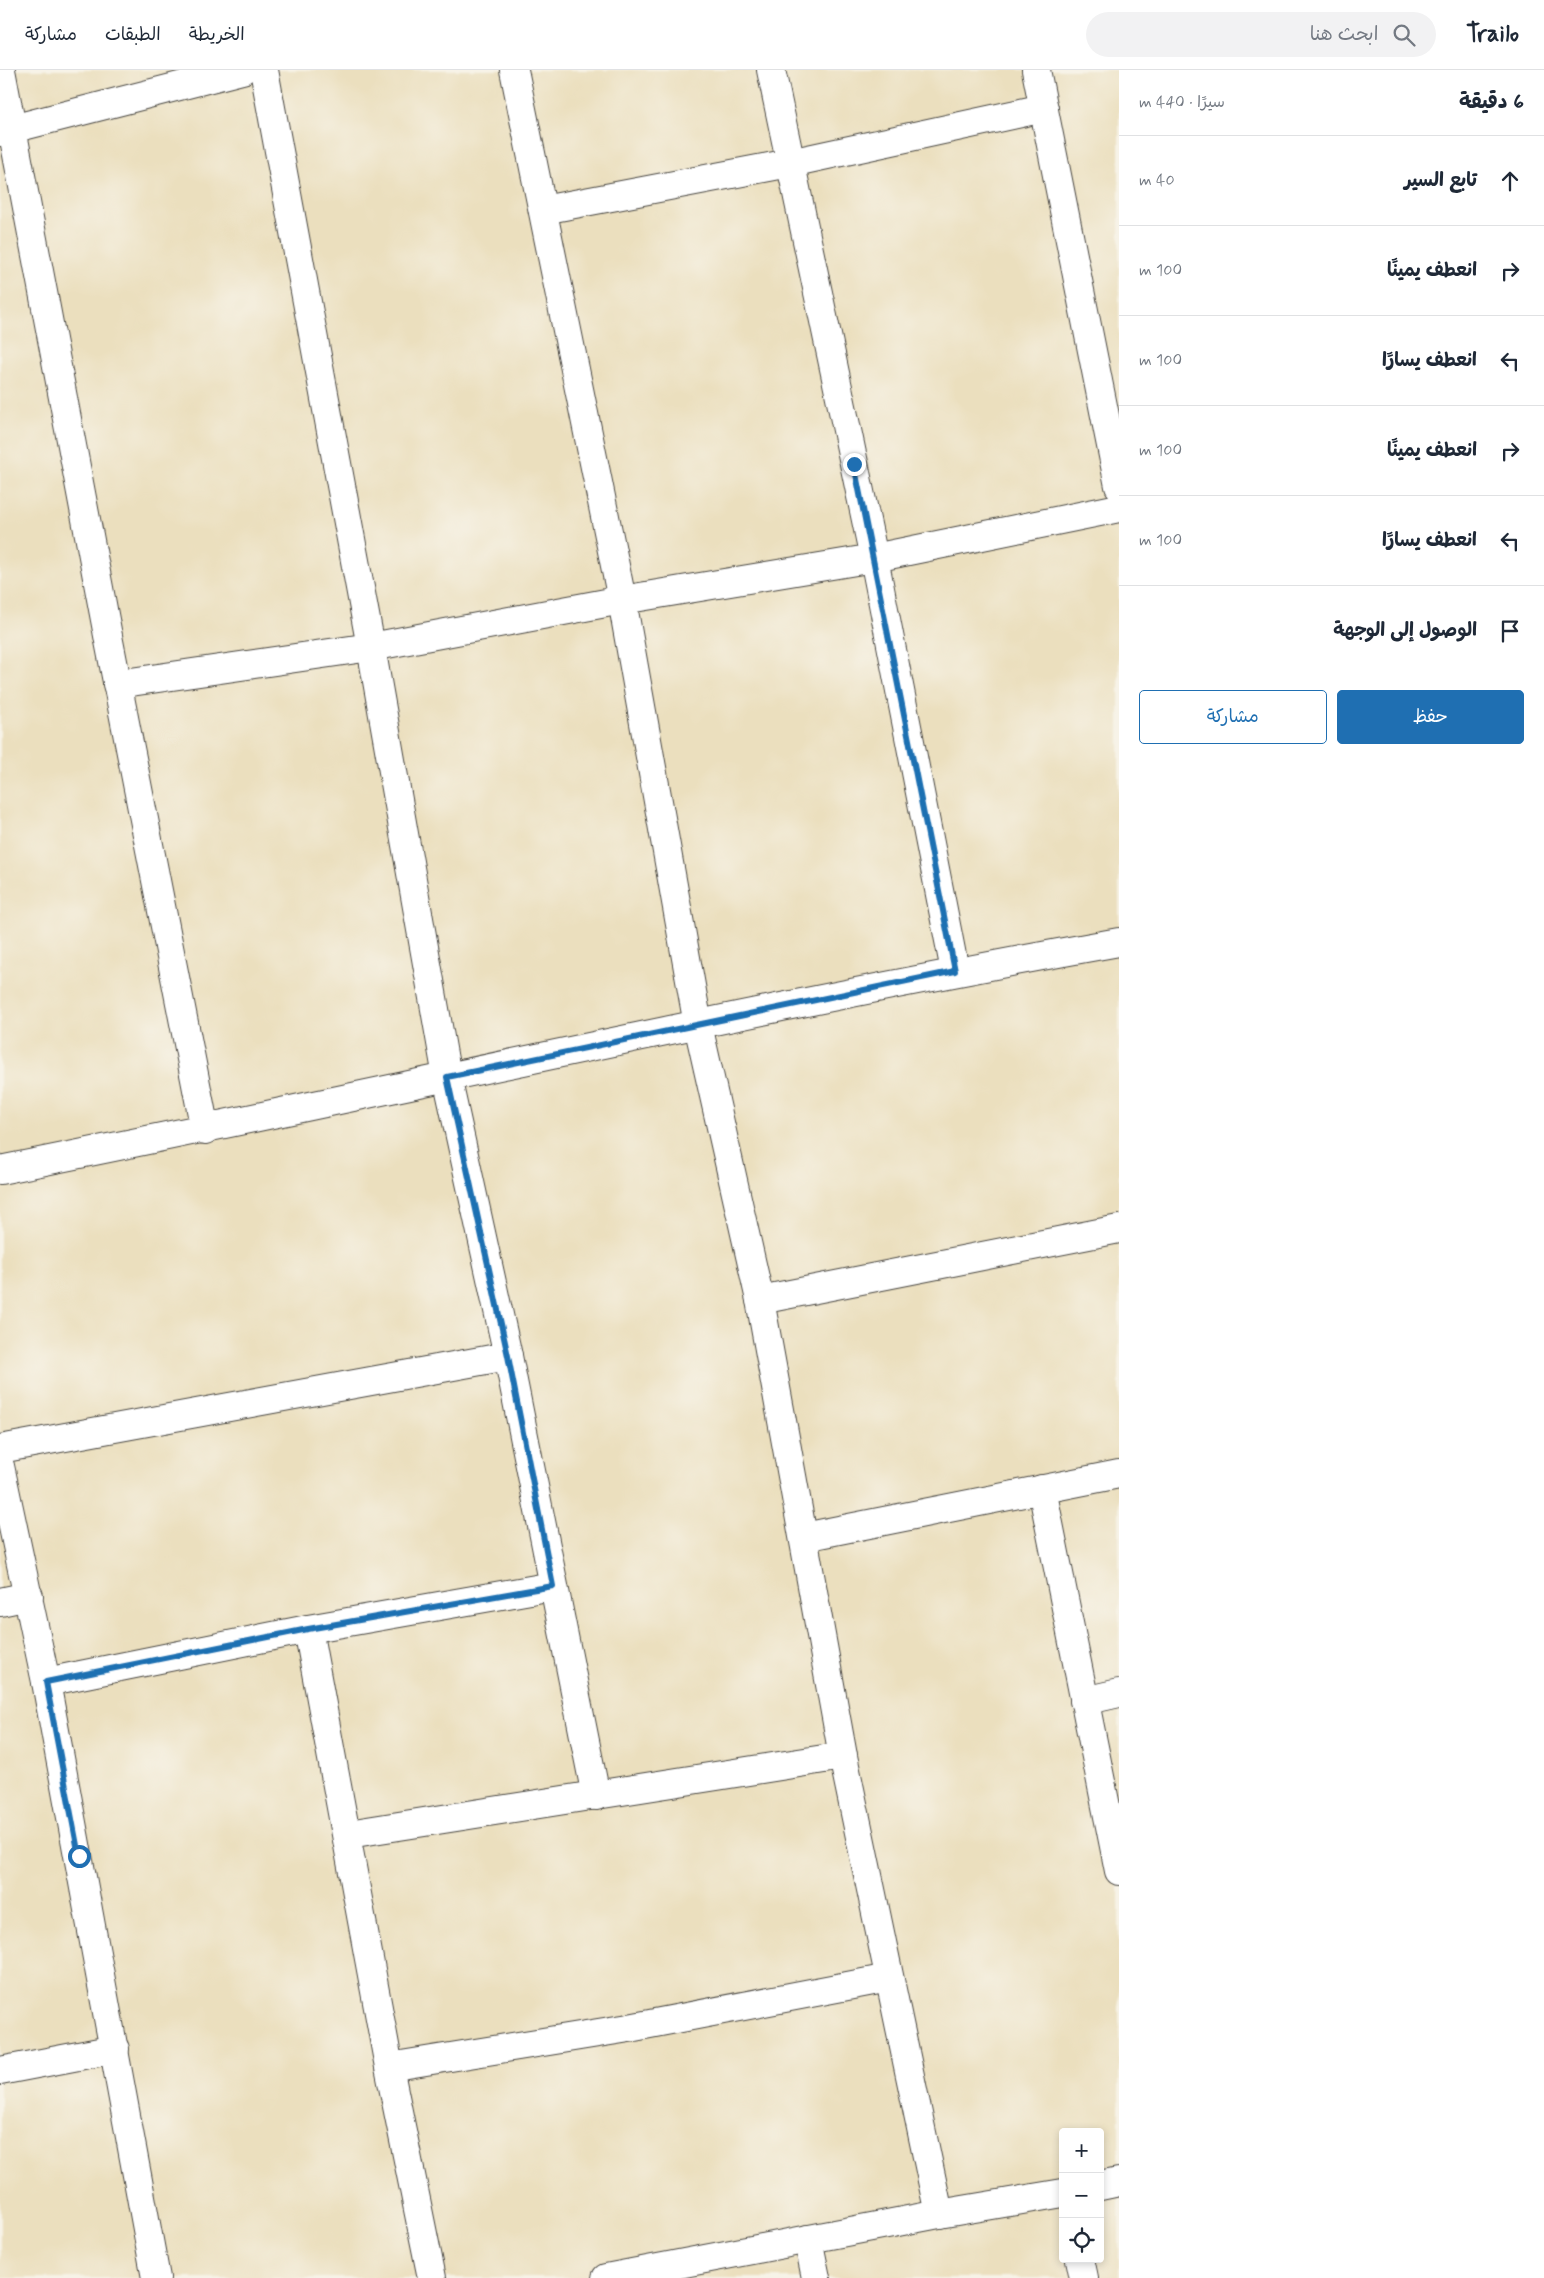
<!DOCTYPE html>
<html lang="ar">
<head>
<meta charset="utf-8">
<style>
  :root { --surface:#fff; --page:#f2f2f3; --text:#1f2937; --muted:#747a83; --line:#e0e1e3; --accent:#1f6fb2 }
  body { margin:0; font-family:Mynerve,"Playpen Sans Arabic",sans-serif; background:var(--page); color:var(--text); direction:rtl }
  .controls { position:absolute; right:15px; bottom:15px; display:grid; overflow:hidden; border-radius:5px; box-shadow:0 2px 8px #0003 }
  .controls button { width:45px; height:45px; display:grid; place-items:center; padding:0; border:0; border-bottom:1px solid var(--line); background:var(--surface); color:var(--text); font:25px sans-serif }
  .stop { position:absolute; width:15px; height:15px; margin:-11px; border:4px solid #1f6fb2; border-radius:50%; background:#fff }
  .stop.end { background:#1f6fb2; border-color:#fff; box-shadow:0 1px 5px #0008 }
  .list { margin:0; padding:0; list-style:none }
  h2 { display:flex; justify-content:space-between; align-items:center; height:65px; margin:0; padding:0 20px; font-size:21px }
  h2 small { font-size:16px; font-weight:400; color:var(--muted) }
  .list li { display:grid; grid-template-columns:32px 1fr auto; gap:15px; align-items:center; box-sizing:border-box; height:90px; padding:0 20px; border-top:1px solid var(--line) }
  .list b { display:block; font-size:19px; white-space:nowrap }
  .list em { font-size:16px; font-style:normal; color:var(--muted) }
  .actions { display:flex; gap:10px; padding:15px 20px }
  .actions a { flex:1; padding:11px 0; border:1px solid var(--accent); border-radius:5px; text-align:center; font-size:18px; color:var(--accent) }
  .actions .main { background:var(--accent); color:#fff }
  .icon { flex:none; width:28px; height:28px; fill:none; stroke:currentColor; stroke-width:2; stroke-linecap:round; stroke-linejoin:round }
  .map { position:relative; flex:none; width:1119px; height:2208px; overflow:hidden; direction:ltr }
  header { display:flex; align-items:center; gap:30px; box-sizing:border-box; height:70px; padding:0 25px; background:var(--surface); border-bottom:1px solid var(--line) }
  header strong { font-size:24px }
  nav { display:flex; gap:28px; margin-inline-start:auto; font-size:18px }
  .search { width:350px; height:45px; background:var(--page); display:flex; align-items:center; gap:12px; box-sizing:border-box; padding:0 18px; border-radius:28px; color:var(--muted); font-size:19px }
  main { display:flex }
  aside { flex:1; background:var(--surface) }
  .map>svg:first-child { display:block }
</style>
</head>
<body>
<header>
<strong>Trailo</strong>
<div class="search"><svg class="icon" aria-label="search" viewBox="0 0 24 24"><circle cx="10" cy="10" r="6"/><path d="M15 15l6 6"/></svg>ابحث هنا</div>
<nav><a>الخريطة</a><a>الطبقات</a><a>مشاركة</a></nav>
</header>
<main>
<aside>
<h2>6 دقيقة<small>سيرًا · 440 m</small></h2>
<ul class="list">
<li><svg class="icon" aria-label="ahead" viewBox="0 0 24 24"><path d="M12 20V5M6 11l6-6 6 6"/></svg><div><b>تابع السير</b></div><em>40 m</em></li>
<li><svg class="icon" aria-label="right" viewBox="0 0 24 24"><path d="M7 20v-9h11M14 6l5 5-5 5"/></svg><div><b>انعطف يمينًا</b></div><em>100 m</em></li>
<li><svg class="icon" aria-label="left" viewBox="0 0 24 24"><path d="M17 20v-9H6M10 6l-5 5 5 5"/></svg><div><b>انعطف يسارًا</b></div><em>100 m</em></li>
<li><svg class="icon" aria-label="right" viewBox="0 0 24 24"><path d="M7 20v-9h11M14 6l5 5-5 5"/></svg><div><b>انعطف يمينًا</b></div><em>100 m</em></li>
<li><svg class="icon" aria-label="left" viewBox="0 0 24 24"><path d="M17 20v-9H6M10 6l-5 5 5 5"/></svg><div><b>انعطف يسارًا</b></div><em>100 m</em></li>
<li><svg class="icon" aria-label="arrive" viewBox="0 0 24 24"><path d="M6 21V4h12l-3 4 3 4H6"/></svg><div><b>الوصول إلى الوجهة</b></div></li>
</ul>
<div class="actions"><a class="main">حفظ</a><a>مشاركة</a></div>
</aside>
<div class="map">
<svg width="1119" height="2208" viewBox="0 0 1119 2208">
  <rect width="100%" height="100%" fill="#f7f3e8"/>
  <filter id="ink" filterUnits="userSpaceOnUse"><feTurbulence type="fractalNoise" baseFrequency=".02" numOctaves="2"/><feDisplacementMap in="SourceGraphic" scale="10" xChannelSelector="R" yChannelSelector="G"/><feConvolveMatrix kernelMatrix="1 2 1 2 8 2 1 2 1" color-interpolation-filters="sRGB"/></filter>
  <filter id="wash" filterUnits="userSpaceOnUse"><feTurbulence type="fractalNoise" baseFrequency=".0096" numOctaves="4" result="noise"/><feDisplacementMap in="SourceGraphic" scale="20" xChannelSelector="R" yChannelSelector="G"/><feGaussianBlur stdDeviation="1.12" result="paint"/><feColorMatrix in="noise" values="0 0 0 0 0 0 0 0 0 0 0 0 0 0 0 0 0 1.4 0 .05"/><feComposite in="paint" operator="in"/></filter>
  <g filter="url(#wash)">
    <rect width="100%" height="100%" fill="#ebdfbe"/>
  </g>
  <g filter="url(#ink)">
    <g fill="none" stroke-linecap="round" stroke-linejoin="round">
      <g stroke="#484641" stroke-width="30">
        <g id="street">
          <polyline points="1,0 109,571 205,1060"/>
          <polyline points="264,0 371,577 447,1007 508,1286 596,1726"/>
          <polyline points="514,0 622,530 698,955 760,1230 843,1686 939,2144"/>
          <polyline points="771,0 874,488 955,901"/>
          <polyline points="1036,0 1119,416"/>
          <polyline points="0,62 242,0"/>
          <polyline points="543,140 790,93 1044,38"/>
          <polyline points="117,614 371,577 622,530 874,488 1119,438"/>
          <path d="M0 1100C373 1026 744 939 1119 872"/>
          <polyline points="760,1230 1119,1159"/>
          <polyline points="0,1379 508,1286"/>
          <polyline points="0,1396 46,1612 156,2208"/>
          <polyline points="1042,1419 1119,1801"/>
          <polyline points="804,1467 1119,1404"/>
          <polyline points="0,1532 29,1526"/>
          <polyline points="308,1559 389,1997 432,2208"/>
          <polyline points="46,1612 308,1559 553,1516"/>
          <polyline points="1084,1631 1119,1623"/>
          <polyline points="348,1764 843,1686"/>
          <polyline points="389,1997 629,1958 889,1908"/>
          <polyline points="0,2001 115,1979"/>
          <polyline points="1100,2116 1119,2112"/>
          <polyline points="808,2169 816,2208"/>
          <polyline points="1080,2189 1084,2208"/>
          <polyline points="606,2208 939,2144 1063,2123"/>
        </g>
      </g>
      <use href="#street" stroke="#fff" stroke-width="28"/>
    </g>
  </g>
  <g fill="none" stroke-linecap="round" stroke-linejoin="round" filter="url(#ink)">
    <polyline stroke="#1f6fb2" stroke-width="6" points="79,1786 46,1612 308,1559 553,1516 508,1286 447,1007 955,901 854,394"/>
  </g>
</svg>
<div class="controls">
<button>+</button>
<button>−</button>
<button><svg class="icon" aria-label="locate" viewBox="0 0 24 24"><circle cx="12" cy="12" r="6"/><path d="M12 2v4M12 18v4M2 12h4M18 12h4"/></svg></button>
</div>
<div class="stop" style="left:79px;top:1786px"></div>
<div class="stop end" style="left:854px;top:394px"></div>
</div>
</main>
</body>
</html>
